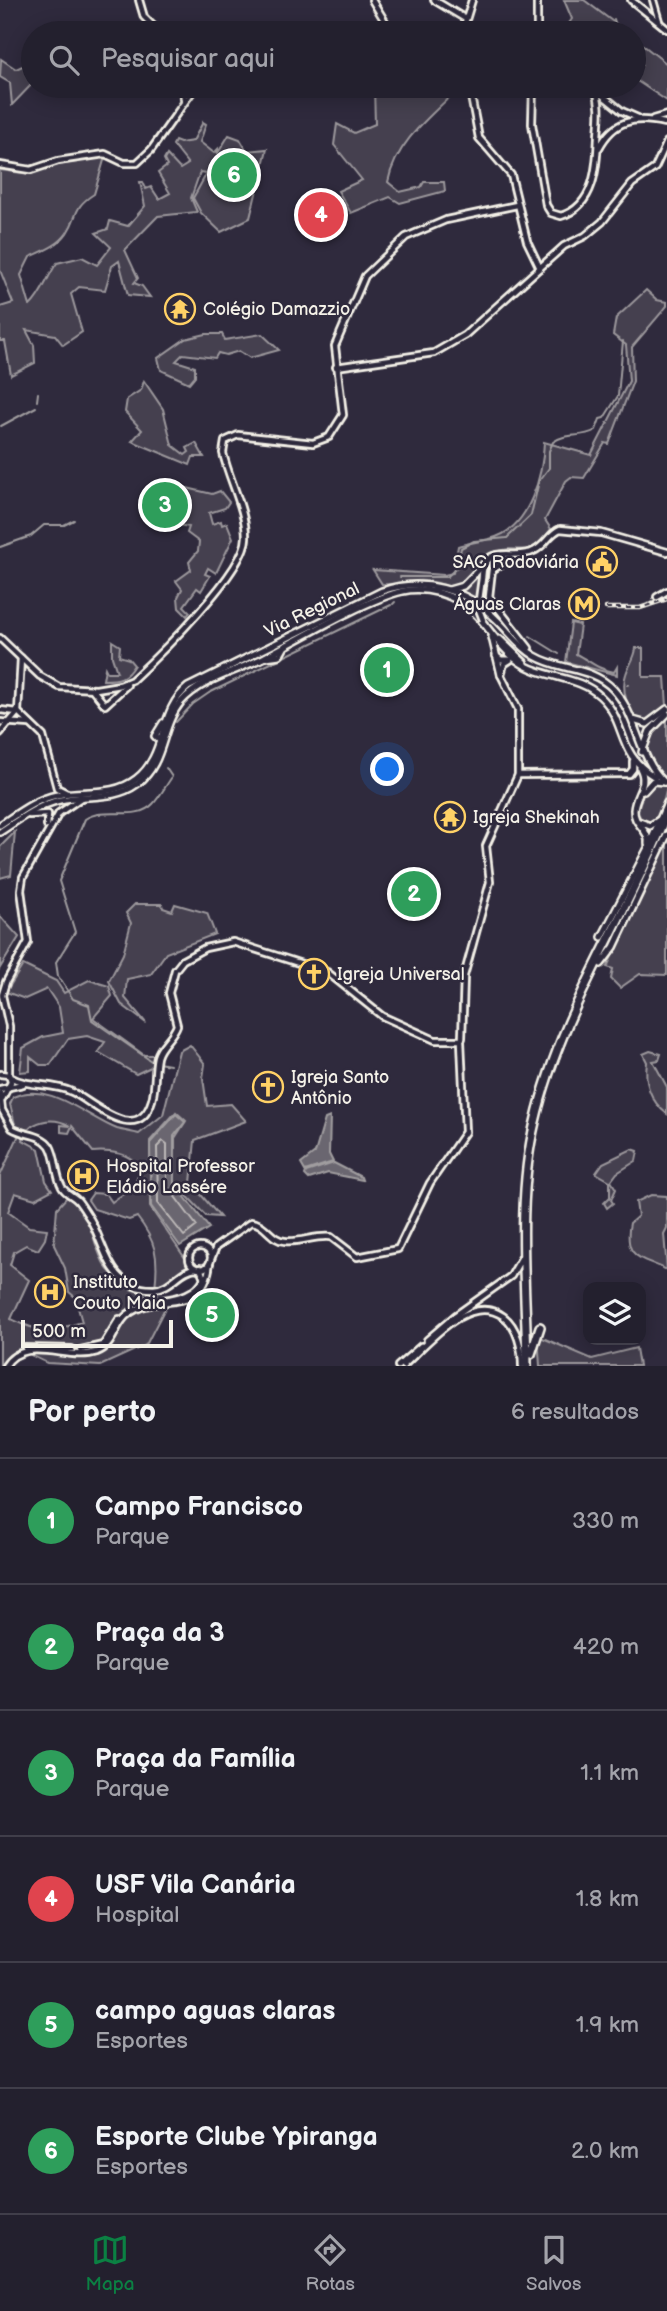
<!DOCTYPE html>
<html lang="pt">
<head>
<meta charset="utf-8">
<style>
  :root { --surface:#23202e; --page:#2f2d3a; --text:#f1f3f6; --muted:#a3a3aa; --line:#403e4a; --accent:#0b8043 }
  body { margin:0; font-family:"Balsamiq Sans",sans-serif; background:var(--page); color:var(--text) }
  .controls { position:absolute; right:21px; bottom:21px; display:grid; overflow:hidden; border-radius:14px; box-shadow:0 4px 18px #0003 }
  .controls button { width:63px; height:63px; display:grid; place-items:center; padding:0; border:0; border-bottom:2px solid var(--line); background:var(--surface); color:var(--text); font:35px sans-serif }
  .scale { position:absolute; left:21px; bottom:18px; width:152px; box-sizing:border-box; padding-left:7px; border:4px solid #f4f1e8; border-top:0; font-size:19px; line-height:24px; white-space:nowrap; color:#f4f1e8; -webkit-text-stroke:5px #2f2a3d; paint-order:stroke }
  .you { position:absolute; left:388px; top:770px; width:24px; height:24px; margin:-18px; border:5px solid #fff; border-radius:50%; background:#1a73e8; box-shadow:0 0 0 10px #1a73e833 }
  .badge { display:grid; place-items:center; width:46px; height:46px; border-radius:50%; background:var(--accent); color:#fff; font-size:23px; font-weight:700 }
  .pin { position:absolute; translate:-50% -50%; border:4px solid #fff; box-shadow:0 2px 7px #0006 }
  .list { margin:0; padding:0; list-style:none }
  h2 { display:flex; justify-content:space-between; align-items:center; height:91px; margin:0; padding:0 28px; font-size:30px }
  h2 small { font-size:23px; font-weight:400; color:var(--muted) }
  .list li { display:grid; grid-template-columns:46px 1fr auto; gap:21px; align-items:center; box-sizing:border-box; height:126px; padding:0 28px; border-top:2px solid var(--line) }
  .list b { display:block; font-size:26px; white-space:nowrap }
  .list p { margin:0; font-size:23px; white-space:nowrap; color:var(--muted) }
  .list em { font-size:23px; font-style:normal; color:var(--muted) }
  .icon { flex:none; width:38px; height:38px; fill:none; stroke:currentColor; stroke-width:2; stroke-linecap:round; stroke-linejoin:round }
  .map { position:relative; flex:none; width:667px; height:1366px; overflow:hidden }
  .search { position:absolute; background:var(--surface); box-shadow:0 4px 18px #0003; left:21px; right:21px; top:21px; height:77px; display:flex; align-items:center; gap:18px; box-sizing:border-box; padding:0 24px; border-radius:38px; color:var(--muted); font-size:26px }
  .sheet { height:847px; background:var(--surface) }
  nav { display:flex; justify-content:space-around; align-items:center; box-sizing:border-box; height:98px; border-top:2px solid var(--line); background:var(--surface); font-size:19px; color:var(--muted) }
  nav a { display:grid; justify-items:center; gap:4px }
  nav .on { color:var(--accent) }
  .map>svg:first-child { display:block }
</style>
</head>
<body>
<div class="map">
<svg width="667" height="1366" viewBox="0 0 667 1366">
  <rect width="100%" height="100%" fill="#2f2a3d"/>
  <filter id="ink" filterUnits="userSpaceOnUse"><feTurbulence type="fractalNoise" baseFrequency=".0143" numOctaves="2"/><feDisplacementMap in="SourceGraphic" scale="14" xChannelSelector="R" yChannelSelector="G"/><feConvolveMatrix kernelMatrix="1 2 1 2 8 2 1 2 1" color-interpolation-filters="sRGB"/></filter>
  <g filter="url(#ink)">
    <g fill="#454050" stroke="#9c989c" stroke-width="2">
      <polygon points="564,0 584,0 628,33 570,33 565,29 572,19"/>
      <polygon points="634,38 667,64 667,101 634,79"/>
      <polygon points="1,59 16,69 31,62 33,65 33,83 12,105 10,83 0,77"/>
      <path d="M374 86H461C433 114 396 141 388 182L400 192 421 187 424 182H444L445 191 400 203 390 197 351 213 338 191 362 180 334 145 337 124 354 133 375 124Z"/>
      <path d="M203 122 206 124 200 142 214 153 218 149V153L229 135 240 139 247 151 267 149 250 218 221 232 201 213 193 198 207 173 200 172 191 198 197 212 158 216 125 250 138 278 134 283 142 286 150 297 128 295 119 261 112 266 105 290 79 287 71 294 82 332 63 345 55 335 26 330 34 345 35 363 11 375 5 341H0V307L13 303 0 270V170L30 174 52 166 105 157 94 194C72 208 79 215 67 233 58 246 43 251 30 257L21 275 30 306C42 295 47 277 57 263L82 257 97 265 111 247 96 233 108 229 110 221 128 226 145 206 140 182H143L146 189 151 187 159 199 170 193 158 173 167 166 164 160 167 155 180 169 188 164 173 145 175 141 180 143 193 141Z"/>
      <path d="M646 290 657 300 667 302V306L632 347 633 381 609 444 605 443 584 478 571 477 566 481 545 520 551 529C526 564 521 541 494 553 479 560 472 579 457 588V591L469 584 481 569 476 602 481 605C480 588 481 562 501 559V564L490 570 487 596 519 640C495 614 462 584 425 581 410 579 395 586 382 584L373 570 444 575 453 573 458 546C470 542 486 541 496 537 530 525 543 474 544 442L591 455 629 381 626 345 613 335 616 318Z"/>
      <polygon points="206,334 222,334 225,340 262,334 279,350 250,358 239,351 226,355 218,353 215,358 183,354 176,361 195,367 195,376 189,383 161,370 158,358 185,339"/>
      <polygon points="144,381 163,409 172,445 185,455 189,452 187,448 196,443 204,457 193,457 190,465 132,441 142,430 125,412 127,399 141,390"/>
      <polygon points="187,488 212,494 220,491 229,502 225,508 209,513 212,524 221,521 222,525 227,523 233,538 216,573 208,568 205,574 210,576 201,591 197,588 184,606 190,612 187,616 179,608 178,597 182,589 176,581 191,570 189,562 198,551 199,542 187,533 189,527 173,524"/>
      <path d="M571 623 580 625 576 654C590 661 597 669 614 672L617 667V675L566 662Z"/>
      <path d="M112 641 120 646 119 656 129 659 134 665C126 679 119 680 103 680L105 668 107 672H117L112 657Z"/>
      <path d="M636 648H643V677H665L667 706 649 721H637C627 708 621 689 626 674 629 664 635 659 636 648Z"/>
      <path d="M667 716V779C638 754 645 741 667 716Z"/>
      <path d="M659 783 667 787 660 816 652 823 643 822 638 813C639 800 646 786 659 783Z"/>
      <polygon points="15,832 11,875 0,878 0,847"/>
      <polygon points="667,847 667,975 640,974 620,988 611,979 613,969 607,967 661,852"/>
      <polygon points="135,904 162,904 163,908 172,911 175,904 207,913 215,934 166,953 151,974 127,979 125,998 146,1023 121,1004 109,981 123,954 131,923 126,913"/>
      <polygon points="0,916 19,937 0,968"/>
      <polygon points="23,965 56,981 64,993 89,980 109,986 112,996 93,1018 144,1055 153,1055 153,1066 136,1074 98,1052 105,1042 87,1036 68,1039 50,1065 40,1065 30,1057 30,1071 20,1072 23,1048 43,1037 63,1033 59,1007 47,989 25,999 6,992"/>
      <path d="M190 1045 205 1064 203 1078 207 1106 231 1104 246 1121 195 1140 191 1183 220 1217 206 1216 175 1183V1138L186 1121 176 1112 150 1141V1207L189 1264 167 1283 155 1288C159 1257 156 1241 137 1217L129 1220 94 1209 88 1200 93 1193 106 1194 112 1202C118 1197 130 1191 134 1185 151 1155 112 1150 93 1152L72 1126 69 1133 61 1132V1125L70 1126C53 1116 28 1120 23 1140L39 1149 46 1181 52 1190 35 1199 15 1193 8 1212 29 1227 47 1229 45 1239 38 1250 26 1245 14 1252 10 1265 29 1280 11 1319C39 1333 52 1332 82 1322L75 1297 69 1292 65 1268 54 1245 57 1208 67 1197C93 1210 91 1245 106 1267 114 1280 151 1298 165 1308L146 1345 100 1366 47 1363 29 1354 0 1366V1176L18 1137 10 1104 13 1097C49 1080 86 1117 117 1129 124 1131 132 1132 139 1134L163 1115 179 1051Z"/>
      <path d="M650 1051 661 1054 659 1060 653 1061 667 1087V1114C650 1101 644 1082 647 1062L643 1054Z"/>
      <polygon points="632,1149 638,1151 636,1161 617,1173 611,1181 616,1189 611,1200 613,1203 607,1208 604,1203 610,1197 610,1181 596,1173 603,1163"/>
      <path d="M651 1195 667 1196V1228L664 1234 667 1270C642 1257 623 1260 630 1223L638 1216 636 1202Z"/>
      <polygon points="538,1336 592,1359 636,1348 639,1366 540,1366"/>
    </g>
    <g fill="#6a6670" stroke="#a19ea0" stroke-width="2">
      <polygon points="176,1114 185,1122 174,1136 174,1183 209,1228 180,1246 151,1206 150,1143"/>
      <polygon points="330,1117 329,1154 333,1162 305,1171 301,1164 315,1153 325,1119"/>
      <polygon points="334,1163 361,1177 362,1180 328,1173 309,1179 305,1175 306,1172"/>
    </g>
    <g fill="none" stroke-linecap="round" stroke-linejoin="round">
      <polygon stroke="#bdb9b8" stroke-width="2" points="163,1141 167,1144 167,1186 197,1226 184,1236 158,1203 157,1147"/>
      <g stroke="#a19ea0" stroke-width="2">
        <polyline points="614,19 618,33"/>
        <polyline points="634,56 642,65"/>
        <polyline points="37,401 38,393"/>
        <polyline points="1,426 36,407"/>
        <polyline points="0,547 31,536 44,525 64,525 74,520"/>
        <path d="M400 577H447L457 567 461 548 474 541 507 538 531 515 539 481 549 468V451L553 442C567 432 580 439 596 430L600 419 604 418 618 396 623 341"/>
        <polyline points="393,604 395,602"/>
        <polyline points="530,636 559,654"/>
        <polyline points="627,685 629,684"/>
        <polyline points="176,722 193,704 209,693 391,605"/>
        <path d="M154 1063 92 1020 89 1005 73 999 58 976 56 962 75 932 59 881 85 819C105 806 136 822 153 804 160 797 166 785 172 777L166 768"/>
        <polyline points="158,1063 170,1065"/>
      </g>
      <g stroke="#f4f1e8" stroke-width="10">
        <g id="secondary">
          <polyline points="139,0 144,17 160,33"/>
          <polyline points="372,0 392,33"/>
          <polyline points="434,0 464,18"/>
          <polyline points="537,0 537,33"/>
          <polyline points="631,0 667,29"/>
          <polyline points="653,0 659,21"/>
          <polyline points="462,33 472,0"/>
          <polyline points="183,86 184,99"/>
          <polyline points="469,86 479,138 511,175 527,241 540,268"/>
          <path d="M533 86 532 124 546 205 551 213 561 216C595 206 597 166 598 137 599 119 602 105 595 88"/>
          <polyline points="591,86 622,111 638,118"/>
          <polyline points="653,119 667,115"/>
          <path d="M599 148C614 120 634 116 664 123"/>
          <polyline points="0,165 31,170 58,161 105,154 124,163 137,163 151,150 196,86"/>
          <polyline points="336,367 434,353 465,335 564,246 585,236 602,222 632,184 655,168 667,142"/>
          <polyline points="499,555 505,562 492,570 489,597 529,648"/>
          <path d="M482 578C483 540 515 562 534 551 545 546 549 534 560 529L601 533 667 552"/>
          <polyline points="657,597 667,591"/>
          <path d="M0 638 40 676 59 687 96 689 120 685 132 680C158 656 246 571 246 537 246 510 229 480 223 453L225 441 238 435 313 443 329 437 343 415 335 346 365 276 406 237 446 220 517 205"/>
          <polyline points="500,639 524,662"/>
          <polyline points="93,690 105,705 127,685"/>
          <polyline points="0,710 18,712"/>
          <polyline points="18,712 43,736 57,788 67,793"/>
          <polyline points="0,722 30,724"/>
          <polyline points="0,733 18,712 21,658"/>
          <polyline points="518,775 629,774 633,769 633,761"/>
          <polyline points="29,815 48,814 47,826"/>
          <polyline points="462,1038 464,976 490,882 486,846 518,775 518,709 501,675 504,664 510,660"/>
          <polyline points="0,1074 9,1075 11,1082 1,1101"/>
          <polyline points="9,1075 9,1026 2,995 6,982 28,942 21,890 23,877 59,813 81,798"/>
          <path d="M10 1077C29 1088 52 1082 72 1092 93 1102 138 1147 152 1100 156 1086 154 1071 157 1057 160 1045 173 1037 177 1025L169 993 175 970 183 960 205 948 233 942 327 972 382 1016 435 1040H461"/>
          <polyline points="0,1089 23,1084"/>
          <path d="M0 1093 2 1110 12 1128C24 1136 41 1133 50 1146 57 1158 55 1175 62 1187 66 1194 73 1195 78 1201 82 1206 86 1213 90 1219 106 1246 108 1290 154 1289 172 1288 180 1269 196 1268"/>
          <circle cx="200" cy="1258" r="11"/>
          <path d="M211 1259 216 1247 251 1222C266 1223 270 1240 285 1241 300 1243 315 1235 331 1237L357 1257 398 1249 430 1183 465 1132 461 1041"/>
          <path d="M158 1301C175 1298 196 1296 204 1278L200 1268"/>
          <polyline points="427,1340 456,1315 511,1276 522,1257"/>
          <polyline points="25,1348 72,1349"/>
          <polyline points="81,1350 103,1345 119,1319"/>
          <path d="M5 1366C25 1334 68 1362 97 1352 115 1345 114 1326 127 1315 158 1290 204 1319 210 1262"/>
          <polyline points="398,1366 421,1346"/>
          <path d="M403 1366C426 1345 468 1292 503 1316 518 1327 522 1349 522 1366"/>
        </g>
      </g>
      <g stroke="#f4f1e8" stroke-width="10">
        <g id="primary">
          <polyline points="449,590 463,586 489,559"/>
          <polyline points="492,637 501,675"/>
          <polyline points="496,656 501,660 509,660"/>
          <polyline points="266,657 280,655 285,646"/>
          <polyline points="633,720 647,724 667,709"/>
          <polyline points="161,742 155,736 163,723"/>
          <polyline points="642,752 650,731 667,714"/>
          <path d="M640 768C649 785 635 793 634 810 633 825 650 829 648 844"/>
          <polyline points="644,791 653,781 664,782"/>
          <polyline points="640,822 650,826 659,820"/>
          <path d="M0 825C18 813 36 799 57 795 84 789 113 797 136 779 167 756 158 711 188 687L382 591C422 577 466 589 496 619 509 631 519 647 535 656 560 671 591 666 613 689 638 715 637 756 664 782"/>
          <path d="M0 832C18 820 38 805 60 800 86 794 114 801 137 784 166 763 160 727 181 702 201 679 238 671 265 657 301 638 365 600 403 591 422 587 442 592 459 601 484 615 495 645 518 661 543 679 578 675 600 696 628 722 615 753 655 777"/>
          <polyline points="602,937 648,848 667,803"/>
          <polyline points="601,964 614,947 667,835"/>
        </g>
      </g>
      <g stroke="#f4f1e8" stroke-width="12">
        <g id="highway">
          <polyline points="531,1354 540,1327"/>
          <path d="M527 1366C526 1286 516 1200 535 1122 560 1012 626 918 667 815"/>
        </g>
      </g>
      <use href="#secondary" stroke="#2f2a3d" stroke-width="4.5"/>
      <use href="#primary" stroke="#2f2a3d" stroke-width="5"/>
      <use href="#highway" stroke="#2f2a3d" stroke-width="7"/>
      <g stroke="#f4f1e8" stroke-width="4.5">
        <polyline id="rail" points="606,608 640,608 667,599"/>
      </g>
      <use href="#rail" stroke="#2f2a3d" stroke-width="2" stroke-dasharray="5" stroke-linecap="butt"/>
      <g stroke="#f4f1e8" stroke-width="10" stroke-linecap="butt">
        <polyline id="secondary-bridge" points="482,578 478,607 483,620"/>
      </g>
      <use href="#secondary-bridge" stroke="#2f2a3d" stroke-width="4.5"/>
    </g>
  </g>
  <defs>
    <g id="temple-ring" transform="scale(1.575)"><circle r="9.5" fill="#2f2a3d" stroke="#ffd166" stroke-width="1.5"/><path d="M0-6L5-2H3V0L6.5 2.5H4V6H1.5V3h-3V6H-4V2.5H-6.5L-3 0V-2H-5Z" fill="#ffd166"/></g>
    <g id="civic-ring" transform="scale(1.575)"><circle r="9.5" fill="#2f2a3d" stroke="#ffd166" stroke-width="1.5"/><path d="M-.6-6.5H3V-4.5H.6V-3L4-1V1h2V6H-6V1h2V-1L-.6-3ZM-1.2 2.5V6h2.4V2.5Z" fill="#ffd166"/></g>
    <g id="metro-ring" transform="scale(1.575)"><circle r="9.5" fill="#2f2a3d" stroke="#ffd166" stroke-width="1.5"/><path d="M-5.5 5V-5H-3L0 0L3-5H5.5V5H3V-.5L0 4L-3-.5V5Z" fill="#ffd166"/></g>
    <g id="church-ring" transform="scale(1.575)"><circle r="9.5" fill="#2f2a3d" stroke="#ffd166" stroke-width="1.5"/><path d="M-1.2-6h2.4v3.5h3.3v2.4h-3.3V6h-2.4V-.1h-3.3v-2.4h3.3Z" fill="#ffd166"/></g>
    <g id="hospital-ring" transform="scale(1.575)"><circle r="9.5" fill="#2f2a3d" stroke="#ffd166" stroke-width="1.5"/><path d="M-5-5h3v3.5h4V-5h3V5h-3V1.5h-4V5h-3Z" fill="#ffd166"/></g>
  </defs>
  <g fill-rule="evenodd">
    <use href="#temple-ring" x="180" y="309"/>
    <use href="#civic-ring" x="602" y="562"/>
    <use href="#metro-ring" x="584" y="604"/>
    <use href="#temple-ring" x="450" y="817"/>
    <use href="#church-ring" x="314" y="974"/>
    <use href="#church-ring" x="268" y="1087"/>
    <use href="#hospital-ring" x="83" y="1176"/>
    <use href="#hospital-ring" x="50" y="1292"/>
  </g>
  <g text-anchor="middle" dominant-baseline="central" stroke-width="5" stroke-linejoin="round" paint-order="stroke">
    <g font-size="18" fill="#f4f1e8" stroke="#2f2a3d" text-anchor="start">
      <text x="203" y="309">Colégio Damazzio</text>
      <text x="579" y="562" text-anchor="end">SAC Rodoviária</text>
      <text x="561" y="604" text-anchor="end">Águas Claras</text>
      <text x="473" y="817">Igreja Shekinah</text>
      <text x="337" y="974">Igreja Universal</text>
      <text x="291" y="1077">Igreja Santo<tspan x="291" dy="21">Antônio</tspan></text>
      <text x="106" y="1166">Hospital Professor<tspan x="106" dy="21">Eládio Lassére</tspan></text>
      <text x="73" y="1282">Instituto<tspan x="73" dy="21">Couto Maia</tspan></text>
    </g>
    <g font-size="18" fill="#f4f1e8" stroke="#2f2a3d">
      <text transform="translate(312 610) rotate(-26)">Via Regional</text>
    </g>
  </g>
</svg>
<div class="controls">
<button><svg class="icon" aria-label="layers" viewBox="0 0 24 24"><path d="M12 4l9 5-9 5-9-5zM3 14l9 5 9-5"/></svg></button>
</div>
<div class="scale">500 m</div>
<div class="you"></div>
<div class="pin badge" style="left:387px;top:670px;background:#2e9e5b">1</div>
<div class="pin badge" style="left:414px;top:894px;background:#2e9e5b">2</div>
<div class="pin badge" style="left:165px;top:505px;background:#2e9e5b">3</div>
<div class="pin badge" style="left:321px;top:215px;background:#e0444e">4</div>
<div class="pin badge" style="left:212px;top:1315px;background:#2e9e5b">5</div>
<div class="pin badge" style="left:234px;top:175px;background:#2e9e5b">6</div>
<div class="search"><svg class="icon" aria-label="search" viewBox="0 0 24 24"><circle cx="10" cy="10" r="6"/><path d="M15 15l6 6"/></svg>Pesquisar aqui</div>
</div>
<section class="sheet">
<h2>Por perto<small>6 resultados</small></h2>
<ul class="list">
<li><span class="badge" style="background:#2e9e5b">1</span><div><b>Campo Francisco</b><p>Parque</p></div><em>330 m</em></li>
<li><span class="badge" style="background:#2e9e5b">2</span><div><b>Praça da 3</b><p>Parque</p></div><em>420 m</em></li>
<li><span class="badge" style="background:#2e9e5b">3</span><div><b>Praça da Família</b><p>Parque</p></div><em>1.1 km</em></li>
<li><span class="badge" style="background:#e0444e">4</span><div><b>USF Vila Canária</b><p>Hospital</p></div><em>1.8 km</em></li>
<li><span class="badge" style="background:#2e9e5b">5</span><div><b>campo aguas claras</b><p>Esportes</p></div><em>1.9 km</em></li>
<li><span class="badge" style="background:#2e9e5b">6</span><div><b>Esporte Clube Ypiranga</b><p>Esportes</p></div><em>2.0 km</em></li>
</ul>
</section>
<nav>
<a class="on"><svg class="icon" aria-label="map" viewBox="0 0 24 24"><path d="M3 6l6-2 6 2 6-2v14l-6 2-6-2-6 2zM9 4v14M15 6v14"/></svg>Mapa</a>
<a><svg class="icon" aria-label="directions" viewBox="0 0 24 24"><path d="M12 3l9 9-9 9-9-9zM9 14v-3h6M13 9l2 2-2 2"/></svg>Rotas</a>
<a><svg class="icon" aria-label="saved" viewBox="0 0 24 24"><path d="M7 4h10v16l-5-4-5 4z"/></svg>Salvos</a>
</nav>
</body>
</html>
